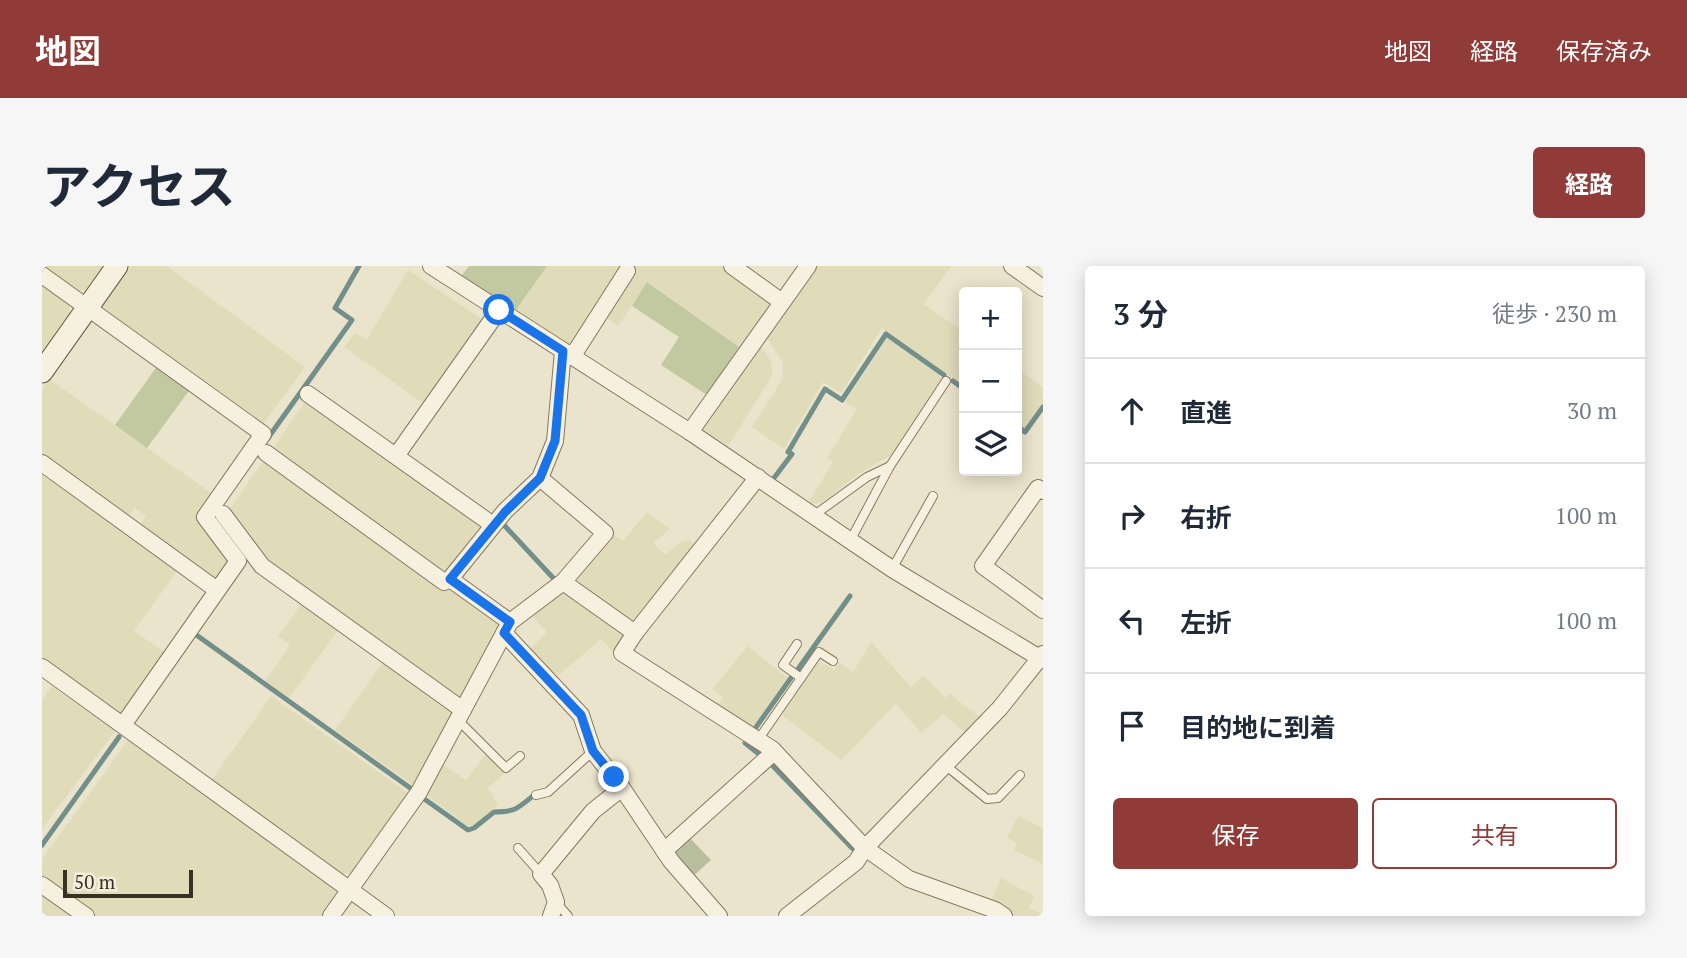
<!DOCTYPE html>
<html lang="ja">
<head>
<meta charset="utf-8">
<style>
  :root { --surface:#fff; --page:#f6f6f7; --text:#1f2937; --muted:#747a83; --line:#e0e1e3; --accent:#903b37 }
  body { margin:0; font-family:"PT Serif","Noto Sans JP",serif; background:var(--page); color:var(--text) }
  .controls { position:absolute; right:21px; top:21px; display:grid; overflow:hidden; border-radius:7px; box-shadow:0 4px 18px #0003 }
  .controls button { width:63px; height:63px; display:grid; place-items:center; padding:0; border:0; border-bottom:2px solid var(--line); background:var(--surface); color:var(--text); font:35px sans-serif }
  .scale { position:absolute; left:21px; bottom:18px; width:130px; box-sizing:border-box; padding-left:7px; border:4px solid #392f23; border-top:0; font-size:19px; line-height:24px; white-space:nowrap; color:#392f23; -webkit-text-stroke:5px #f3eedb; paint-order:stroke }
  .stop { position:absolute; width:21px; height:21px; margin:-16px; border:5px solid #1a73e8; border-radius:50%; background:#fff }
  .stop.end { background:#1a73e8; border-color:#fff; box-shadow:0 2px 7px #0008 }
  .list { margin:0; padding:0; list-style:none }
  h2 { display:flex; justify-content:space-between; align-items:center; height:91px; margin:0; padding:0 28px; font-size:30px }
  h2 small { font-size:23px; font-weight:400; color:var(--muted) }
  .list li { display:grid; grid-template-columns:46px 1fr auto; gap:21px; align-items:center; box-sizing:border-box; height:105px; padding:0 28px; border-top:2px solid var(--line) }
  .list b { display:block; font-size:26px; white-space:nowrap }
  .list em { font-size:23px; font-style:normal; color:var(--muted) }
  .actions { display:flex; gap:14px; padding:21px 28px }
  .actions a { flex:1; padding:16px 0; border:2px solid var(--accent); border-radius:7px; text-align:center; font-size:24px; color:var(--accent) }
  .actions .main { background:var(--accent); color:#fff }
  .icon { flex:none; width:38px; height:38px; fill:none; stroke:currentColor; stroke-width:2; stroke-linecap:round; stroke-linejoin:round }
  .map { position:relative; flex:none; width:1001px; height:650px; overflow:hidden; border-radius:7px }
  header { display:flex; align-items:center; gap:42px; box-sizing:border-box; height:98px; padding:0 35px; background:var(--accent); color:#fff }
  header strong { font-size:33px }
  nav { display:flex; gap:38px; margin-inline-start:auto; font-size:24px }
  .intro { display:flex; align-items:center; justify-content:space-between; box-sizing:border-box; height:168px; padding:0 42px }
  h1 { margin:0; font-size:49px }
  .button { padding:18px 32px; border-radius:7px; background:var(--accent); color:#fff; font-size:24px; font-weight:700 }
  main { display:flex; gap:42px; padding:0 42px }
  aside { flex:1; background:var(--surface); border-radius:7px; box-shadow:0 4px 18px #0003 }
  .map>svg:first-child { display:block }
</style>
</head>
<body>
<header>
<strong>地図</strong>
<nav><a>地図</a><a>経路</a><a>保存済み</a></nav>
</header>
<div class="intro"><h1>アクセス</h1><a class="button">経路</a></div>
<main>
<div class="map">
<svg width="1001" height="650" viewBox="0 0 1001 650">
  <rect width="100%" height="100%" fill="#ebe4cc"/>
  <g fill="#e0dcba">
    <polygon points="0,0 63,0 46,24 35,25"/>
    <polygon points="89,0 125,0 263,101 219,161 59,42"/>
    <polygon points="505,0 679,0 730,37 700,83 606,16 576,60 561,49 529,80 474,44"/>
    <polygon points="772,0 909,0 882,38 922,66 922,120 840,62 799,127 781,116 742,183 710,161 741,112 741,97 723,69"/>
    <polygon points="366,4 442,54 382,138 302,81 313,67 325,73"/>
    <polygon points="0,18 26,37 29,47 0,87"/>
    <polygon points="845,72 901,112 851,188 821,205 780,236 769,239 766,237 791,196 785,192 815,143 803,136"/>
    <polygon points="717,78 729,95 730,108 727,115 686,180 662,164 660,159"/>
    <polygon points="975,103 1001,121 1001,137 983,163 975,157"/>
    <polygon points="7,113 172,229 159,249 190,294 172,316 96,262 104,250 93,242 84,253 0,193 0,123"/>
    <polygon points="264,134 444,261 403,311 229,185"/>
    <polygon points="224,191 460,358 418,434 223,295 187,244"/>
    <polygon points="0,202 138,301 92,365 125,388 81,450 0,392"/>
    <polygon points="605,246 628,263 611,277 623,289 640,275 647,274 654,280 595,357 589,358 532,317 532,311 569,267 581,275"/>
    <polygon points="521,326 587,369 572,387 559,373 512,413 485,386 505,366 489,349"/>
    <polygon points="262,334 299,360 247,432 223,415 248,379 236,370"/>
    <polygon points="829,376 869,421 881,409 904,432 908,428 940,453 925,468 901,448 879,467 854,438 799,494 740,449 777,395 792,404 797,396 811,406"/>
    <polygon points="705,380 746,412 710,464 675,439 681,432 671,423"/>
    <polygon points="343,393 414,444 373,520 293,464"/>
    <polygon points="10,420 74,464 0,563 0,434"/>
    <polygon points="229,430 369,529 313,607 299,608 169,515"/>
    <polygon points="86,474 295,623 295,628 280,650 52,650 0,613 0,593"/>
    <polygon points="444,488 464,506 446,522 456,539 431,559 426,560 383,528 400,498 424,514"/>
    <polygon points="976,550 1001,562 1001,598 972,584 975,577 965,572"/>
    <polygon points="959,612 992,630 987,642 1001,648 1001,650 972,650 949,635"/>
    <polygon points="0,623 37,650 0,650"/>
  </g>
  <g fill="#c2c9a0">
    <polygon points="427,0 505,0 474,44 420,9"/>
    <polygon points="605,16 697,81 665,129 619,99 637,71 590,40"/>
    <polygon points="116,99 149,122 105,182 73,159"/>
  </g>
  <polygon fill="#b9bf9e" points="645,569 669,594 650,611 628,584"/>
  <g fill="none" stroke-linecap="round" stroke-linejoin="round">
    <g stroke="#728f89" stroke-width="5">
      <polyline points="911,115 922,123"/>
      <polyline points="975,160 983,166 1001,141"/>
      <polyline points="226,172 310,54 293,42 317,0"/>
      <polyline points="732,212 750,188 746,186 783,123 800,134 844,68 902,109"/>
      <polyline points="461,258 514,315"/>
      <polyline points="153,368 371,524"/>
      <polyline points="756,403 808,330"/>
      <polyline points="712,464 749,412"/>
      <polyline points="703,477 722,492"/>
      <polyline points="727,496 810,582 816,585"/>
      <path d="M381 532 426 564 432 562 452 546C473 546 475 543 492 529"/>
      <polyline points="0,579 77,471"/>
    </g>
    <g stroke="#877761" stroke-width="10">
      <g id="lane">
        <polyline points="771,250 825,211 848,200"/>
        <polyline points="808,275 848,200 904,115"/>
        <polyline points="850,303 891,230"/>
        <polyline points="755,378 741,399 759,412"/>
        <polyline points="416,454 464,502 478,490"/>
        <polyline points="716,474 777,386 791,395"/>
        <polyline points="903,499 945,533 956,532 978,509"/>
        <polyline points="494,529 506,526 551,485"/>
        <polyline points="476,582 499,608"/>
        <polyline points="514,636 526,650"/>
      </g>
    </g>
    <g stroke="#877761" stroke-width="18">
      <g id="street">
        <polyline points="389,0 648,166 850,303 1001,394"/>
        <polyline points="690,0 740,36"/>
        <polyline points="970,0 1001,22"/>
        <polyline points="0,9 221,168 163,251 196,295 81,459"/>
        <polyline points="530,91 585,5"/>
        <polyline points="266,128 451,259"/>
        <polyline points="648,166 766,0"/>
        <polyline points="224,187 402,316 408,313 463,245 498,212 513,175 521,85"/>
        <polyline points="354,190 457,44"/>
        <polyline points="0,197 175,324"/>
        <polyline points="498,212 563,267 521,316"/>
        <polyline points="1001,225 996,222 941,300 1001,344"/>
        <polyline points="181,248 220,300 421,444"/>
        <polyline points="408,313 468,356"/>
        <polyline points="462,367 539,449 551,485 580,522 629,595 677,650"/>
        <polyline points="593,367 580,387 730,483 823,582 867,613 953,644 962,650"/>
        <polyline points="0,401 344,650"/>
        <polyline points="622,585 732,486"/>
        <polyline points="0,619 44,650"/>
        <polyline points="289,650 377,526 468,356 521,316 593,367 716,211"/>
        <polyline points="509,650 514,636 508,619 499,608 551,545 580,522"/>
        <polyline points="745,650 814,596 823,582 958,442 1001,388"/>
      </g>
    </g>
    <g stroke="#695944" stroke-width="23">
      <polyline id="secondary" points="0,106 75,0"/>
    </g>
    <use href="#lane" stroke="#f6f1df" stroke-width="8"/>
    <use href="#street" stroke="#f6f1df" stroke-width="16"/>
    <use href="#secondary" stroke="#f6f1df" stroke-width="21"/>
  </g>
  <g fill="none" stroke-linecap="round" stroke-linejoin="round">
    <polyline stroke="#1a73e8" stroke-width="9" points="457,44 521,85 513,175 498,212 463,246 408,313 468,356 462,367 539,449 551,485 572,511"/>
  </g>
</svg>
<div class="controls">
<button>+</button>
<button>−</button>
<button><svg class="icon" aria-label="layers" viewBox="0 0 24 24"><path d="M12 4l9 5-9 5-9-5zM3 14l9 5 9-5"/></svg></button>
</div>
<div class="scale">50 m</div>
<div class="stop" style="left:457px;top:44px"></div>
<div class="stop end" style="left:572px;top:511px"></div>
</div>
<aside>
<h2>3 分<small>徒歩 · 230 m</small></h2>
<ul class="list">
<li><svg class="icon" aria-label="ahead" viewBox="0 0 24 24"><path d="M12 20V5M6 11l6-6 6 6"/></svg><div><b>直進</b></div><em>30 m</em></li>
<li><svg class="icon" aria-label="right" viewBox="0 0 24 24"><path d="M7 20v-9h11M14 6l5 5-5 5"/></svg><div><b>右折</b></div><em>100 m</em></li>
<li><svg class="icon" aria-label="left" viewBox="0 0 24 24"><path d="M17 20v-9H6M10 6l-5 5 5 5"/></svg><div><b>左折</b></div><em>100 m</em></li>
<li><svg class="icon" aria-label="arrive" viewBox="0 0 24 24"><path d="M6 21V4h12l-3 4 3 4H6"/></svg><div><b>目的地に到着</b></div></li>
</ul>
<div class="actions"><a class="main">保存</a><a>共有</a></div>
</aside>
</main>
</body>
</html>
